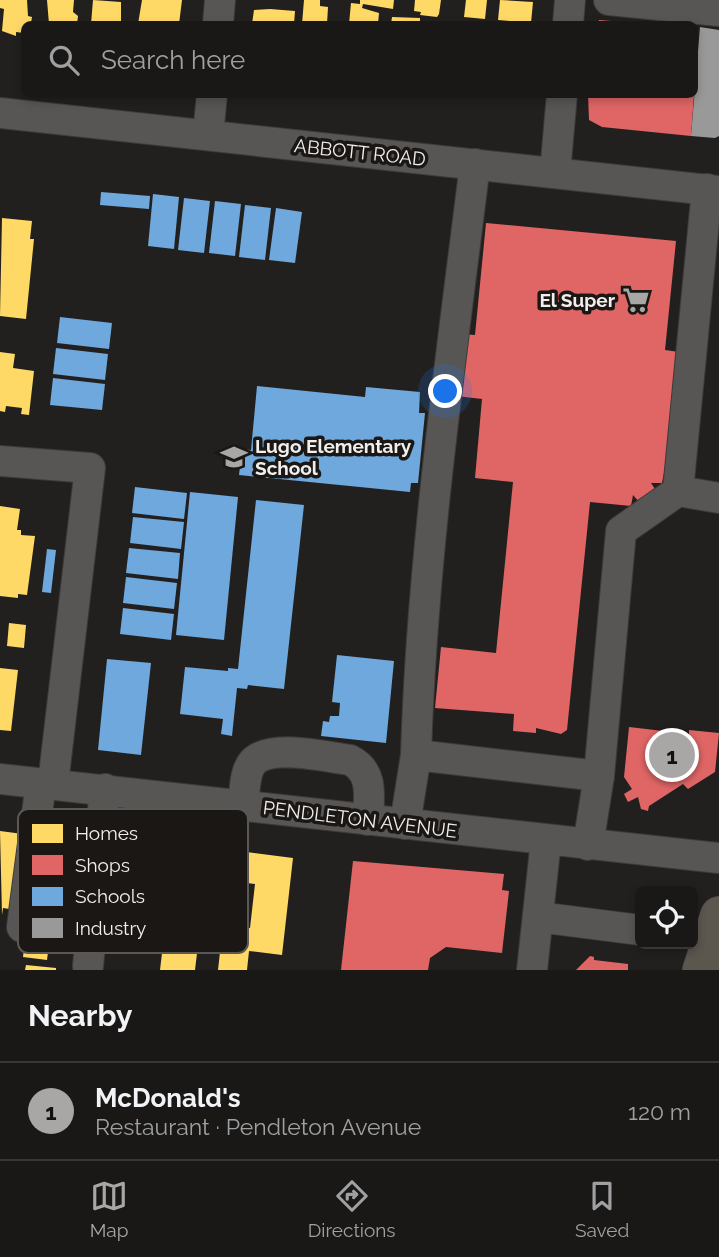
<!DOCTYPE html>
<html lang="en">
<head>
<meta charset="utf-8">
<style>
  :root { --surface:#1a1816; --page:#272523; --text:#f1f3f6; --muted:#9fa0a1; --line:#383735; --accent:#a9a7a5 }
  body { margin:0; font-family:Raleway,sans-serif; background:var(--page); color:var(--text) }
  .controls { position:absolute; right:21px; bottom:21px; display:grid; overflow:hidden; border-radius:10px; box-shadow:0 4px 10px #0003 }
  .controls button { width:63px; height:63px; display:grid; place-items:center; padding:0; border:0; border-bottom:2px solid var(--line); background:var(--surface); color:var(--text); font:35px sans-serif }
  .you { position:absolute; left:446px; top:392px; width:24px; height:24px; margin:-18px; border:5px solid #fff; border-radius:50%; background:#1a73e8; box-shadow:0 0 0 10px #1a73e833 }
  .badge { display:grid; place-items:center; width:46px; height:46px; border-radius:50%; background:var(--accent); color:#111; font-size:23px; font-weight:700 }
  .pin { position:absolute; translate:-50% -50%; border:4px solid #fff; box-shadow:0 2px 7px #0006 }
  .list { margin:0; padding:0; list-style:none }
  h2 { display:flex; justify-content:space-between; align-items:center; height:91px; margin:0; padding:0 28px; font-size:30px }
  h2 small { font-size:23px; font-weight:400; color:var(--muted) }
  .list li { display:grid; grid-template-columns:46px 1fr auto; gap:21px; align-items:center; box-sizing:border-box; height:98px; padding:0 28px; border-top:2px solid var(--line) }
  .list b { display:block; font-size:26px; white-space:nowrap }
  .list p { margin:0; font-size:23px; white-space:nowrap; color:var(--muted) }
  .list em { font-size:23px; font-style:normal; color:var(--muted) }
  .icon { flex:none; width:38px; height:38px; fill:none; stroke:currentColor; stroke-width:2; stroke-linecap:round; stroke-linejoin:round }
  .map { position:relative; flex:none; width:719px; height:970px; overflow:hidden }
  .search { position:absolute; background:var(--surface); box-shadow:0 4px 10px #0003; left:21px; right:21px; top:21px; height:77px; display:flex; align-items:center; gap:18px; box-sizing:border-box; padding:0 24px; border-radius:10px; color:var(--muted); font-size:26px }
  .sheet { height:189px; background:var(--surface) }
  nav { display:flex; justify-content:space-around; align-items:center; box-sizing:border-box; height:98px; border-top:2px solid var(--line); background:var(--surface); font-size:19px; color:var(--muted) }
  nav a { display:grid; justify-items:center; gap:4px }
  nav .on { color:var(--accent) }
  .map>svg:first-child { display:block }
</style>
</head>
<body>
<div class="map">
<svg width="719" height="970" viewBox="0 0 719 970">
  <rect width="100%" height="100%" fill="#22201e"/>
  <g fill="#ffd966">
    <polygon points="0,0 27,0 28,16 32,17 31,23 24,24 24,33 16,32 16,36 2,31 4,9 0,8"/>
    <polygon points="47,0 74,0 73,12 78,16 77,24 49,24"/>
    <polygon points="93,0 121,2 121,24 91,24"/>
    <polygon points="142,0 182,0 179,24 138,24"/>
    <polygon points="304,0 320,0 320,6 328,7 327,24 302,24"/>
    <polygon points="360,0 394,0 393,9 363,4 362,8 379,13 378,24 349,24 351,3 360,4"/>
    <polygon points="415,0 441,0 439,14 437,17 420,15 421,12 414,11"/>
    <polygon points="466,0 487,0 485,19 464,17"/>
    <polygon points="500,0 533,2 531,23 498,20"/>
    <polygon points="270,9 295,11 294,24 252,24 254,10"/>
    <polygon points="392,17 420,18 420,24 391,24"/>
    <polygon points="2,218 32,221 30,239 34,239 26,319 0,316"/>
    <polygon points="0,352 15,354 13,368 34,371 29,415 21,414 22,408 6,406 5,412 0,411"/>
    <polygon points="0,506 20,509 17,530 21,530 21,535 35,536 27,595 18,594 18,598 0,596"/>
    <polygon points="9,623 26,625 24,648 7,646"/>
    <polygon points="0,668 18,670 11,731 0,730"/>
    <polygon points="0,831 23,834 16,910 3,908 2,915"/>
    <polygon points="175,844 209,848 208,851 223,853 223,849 293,858 282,955 249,951 247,970 218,970 223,925 250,928 255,884 206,878 195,970 160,970"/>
    <polygon points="26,934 50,937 47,960 23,957"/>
    <polygon points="26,965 56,968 56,970 25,970"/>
  </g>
  <g fill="#e06666">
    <polygon points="599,20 636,23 636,24 598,24"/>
    <polygon points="588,94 694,94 691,136 602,127 589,120"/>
    <polygon points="486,223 676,241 665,350 679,352 669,448 662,483 651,483 657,492 641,504 633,495 631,506 590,502 567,730 561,734 536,728 536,733 513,731 514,714 435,708 441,647 496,653 513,482 475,478 482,399 456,396 462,334 475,335"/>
    <polygon points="629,727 689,734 689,730 719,733 715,772 688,789 683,784 649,806 648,811 641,809 638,797 628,802 624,794 632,789 624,777"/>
    <polygon points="353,861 504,874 502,890 509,891 502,953 446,947 430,958 428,970 341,970"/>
    <polygon points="590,956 594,957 594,960 628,964 628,970 576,970"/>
  </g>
  <g fill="#6fa8dc">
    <polygon points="101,192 150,196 149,209 100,205"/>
    <polygon points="153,194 179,197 174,249 148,246"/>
    <polygon points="184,198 210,201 204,253 178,250"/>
    <polygon points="215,201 241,204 235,256 209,253"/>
    <polygon points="245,205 271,208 265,260 239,257"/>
    <polygon points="276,208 302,212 295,263 269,260"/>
    <polygon points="60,317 112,323 109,349 57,343"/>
    <polygon points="56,348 108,354 105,380 53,374"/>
    <polygon points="53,378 105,384 102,410 50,405"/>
    <polygon points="257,386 365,397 366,387 420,392 419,413 425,413 418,483 411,483 410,492 239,475 242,449 251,450"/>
    <polygon points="135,487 187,493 184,519 132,513"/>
    <polygon points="190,492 238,497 224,640 176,635"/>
    <polygon points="256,500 304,505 284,689 248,685 247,689 237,688 232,736 221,734 223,719 180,714 185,667 228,671 228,668 238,669"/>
    <polygon points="133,517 184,522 181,549 130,543"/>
    <polygon points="129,548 180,553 178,579 126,573"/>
    <polygon points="47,549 56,550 51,593 42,592"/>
    <polygon points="126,577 177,583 174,609 123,603"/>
    <polygon points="123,608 174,614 171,640 120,634"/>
    <polygon points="337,655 394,661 386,743 321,736 323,721 329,722 330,716 339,716 340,703 332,702"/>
    <polygon points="107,659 151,663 141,755 98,750"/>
  </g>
  <polygon fill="#999" points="700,27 719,30 719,136 715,138 691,136"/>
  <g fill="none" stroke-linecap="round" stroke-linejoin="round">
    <g stroke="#3d3b39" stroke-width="32">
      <g id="minor">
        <polyline points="609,0 719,11"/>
        <polyline points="218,24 220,0"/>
        <polyline points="568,24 570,0"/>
        <polyline points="0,113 719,191"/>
        <polyline points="208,135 212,94"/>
        <polyline points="555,173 562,94"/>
        <polyline points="0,461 90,468 53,784"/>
        <polyline points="678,491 719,498"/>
        <path d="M416 755C422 558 451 360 475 164"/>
        <polyline points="0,779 719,858"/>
        <path d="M243 805C245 792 244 772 253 762 271 743 326 757 350 760 374 772 369 797 368 820"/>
        <polyline points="405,824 416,755 599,776"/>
        <polyline points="588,845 599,776 621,531 678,491 707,189"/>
        <polyline points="538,917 640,930"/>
        <polyline points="22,927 41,783"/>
        <polyline points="88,966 105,789"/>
        <polyline points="532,970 546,840"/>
      </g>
    </g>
    <g stroke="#3d3b39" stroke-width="38">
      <polyline id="major" points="701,970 719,915"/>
    </g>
    <use href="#minor" stroke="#585655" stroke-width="30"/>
    <use href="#major" stroke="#5b564e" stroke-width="37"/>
  </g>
  <defs>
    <g id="supermarket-bare" transform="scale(2.1)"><path d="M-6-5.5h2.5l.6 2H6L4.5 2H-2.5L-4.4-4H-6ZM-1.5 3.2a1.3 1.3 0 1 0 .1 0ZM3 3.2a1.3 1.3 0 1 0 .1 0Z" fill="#a9a7a5" stroke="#1a1714" stroke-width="2.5" paint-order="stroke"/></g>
    <g id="school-bare" transform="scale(2.1)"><path d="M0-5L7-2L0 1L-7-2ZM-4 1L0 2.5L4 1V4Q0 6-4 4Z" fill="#a9a7a5" stroke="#1a1714" stroke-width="2.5" paint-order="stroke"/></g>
  </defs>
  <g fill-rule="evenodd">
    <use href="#supermarket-bare" x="636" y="300"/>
    <use href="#school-bare" x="234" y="457"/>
  </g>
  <g text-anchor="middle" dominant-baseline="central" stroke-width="7" stroke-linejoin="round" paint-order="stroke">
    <g font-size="19" fill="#f1efed" stroke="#1a1714">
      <text transform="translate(360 152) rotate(6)">ABBOTT ROAD</text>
      <text transform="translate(360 819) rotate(7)">PENDLETON AVENUE</text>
    </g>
    <g font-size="19" font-weight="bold" fill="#f1efed" stroke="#1a1714" text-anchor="end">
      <text x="615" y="300">El Super</text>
      <text x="255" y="446" text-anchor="start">Lugo Elementary<tspan x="255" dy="22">School</tspan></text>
    </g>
  </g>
  <rect x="18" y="809" width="230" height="144" rx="10" fill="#1a1714" stroke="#5a5855" stroke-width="2"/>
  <rect x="32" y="824" width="31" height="19" fill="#ffd966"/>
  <rect x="32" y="855" width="31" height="20" fill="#e06666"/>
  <rect x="32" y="887" width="31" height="19" fill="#6fa8dc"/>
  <rect x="32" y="918" width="31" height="20" fill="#999"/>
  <g font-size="19" fill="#f1efed">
    <text x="75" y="840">Homes</text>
    <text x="75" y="872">Shops</text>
    <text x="75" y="903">Schools</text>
    <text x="75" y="935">Industry</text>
  </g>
</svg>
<div class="controls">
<button><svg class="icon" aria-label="locate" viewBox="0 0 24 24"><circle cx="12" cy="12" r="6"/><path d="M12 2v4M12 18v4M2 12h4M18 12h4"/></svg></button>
</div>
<div class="you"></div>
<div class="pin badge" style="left:672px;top:755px">1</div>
<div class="search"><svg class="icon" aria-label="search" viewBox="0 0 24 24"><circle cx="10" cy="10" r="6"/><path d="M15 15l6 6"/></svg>Search here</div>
</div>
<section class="sheet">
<h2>Nearby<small></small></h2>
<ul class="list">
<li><span class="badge">1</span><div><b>McDonald's</b><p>Restaurant · Pendleton Avenue</p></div><em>120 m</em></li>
</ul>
</section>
<nav>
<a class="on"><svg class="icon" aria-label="map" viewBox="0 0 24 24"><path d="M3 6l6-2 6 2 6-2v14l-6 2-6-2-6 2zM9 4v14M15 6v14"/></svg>Map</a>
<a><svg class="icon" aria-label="directions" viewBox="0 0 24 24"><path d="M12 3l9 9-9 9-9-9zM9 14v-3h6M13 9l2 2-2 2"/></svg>Directions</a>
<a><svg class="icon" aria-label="saved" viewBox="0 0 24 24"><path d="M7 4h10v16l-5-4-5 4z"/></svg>Saved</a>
</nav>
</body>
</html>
